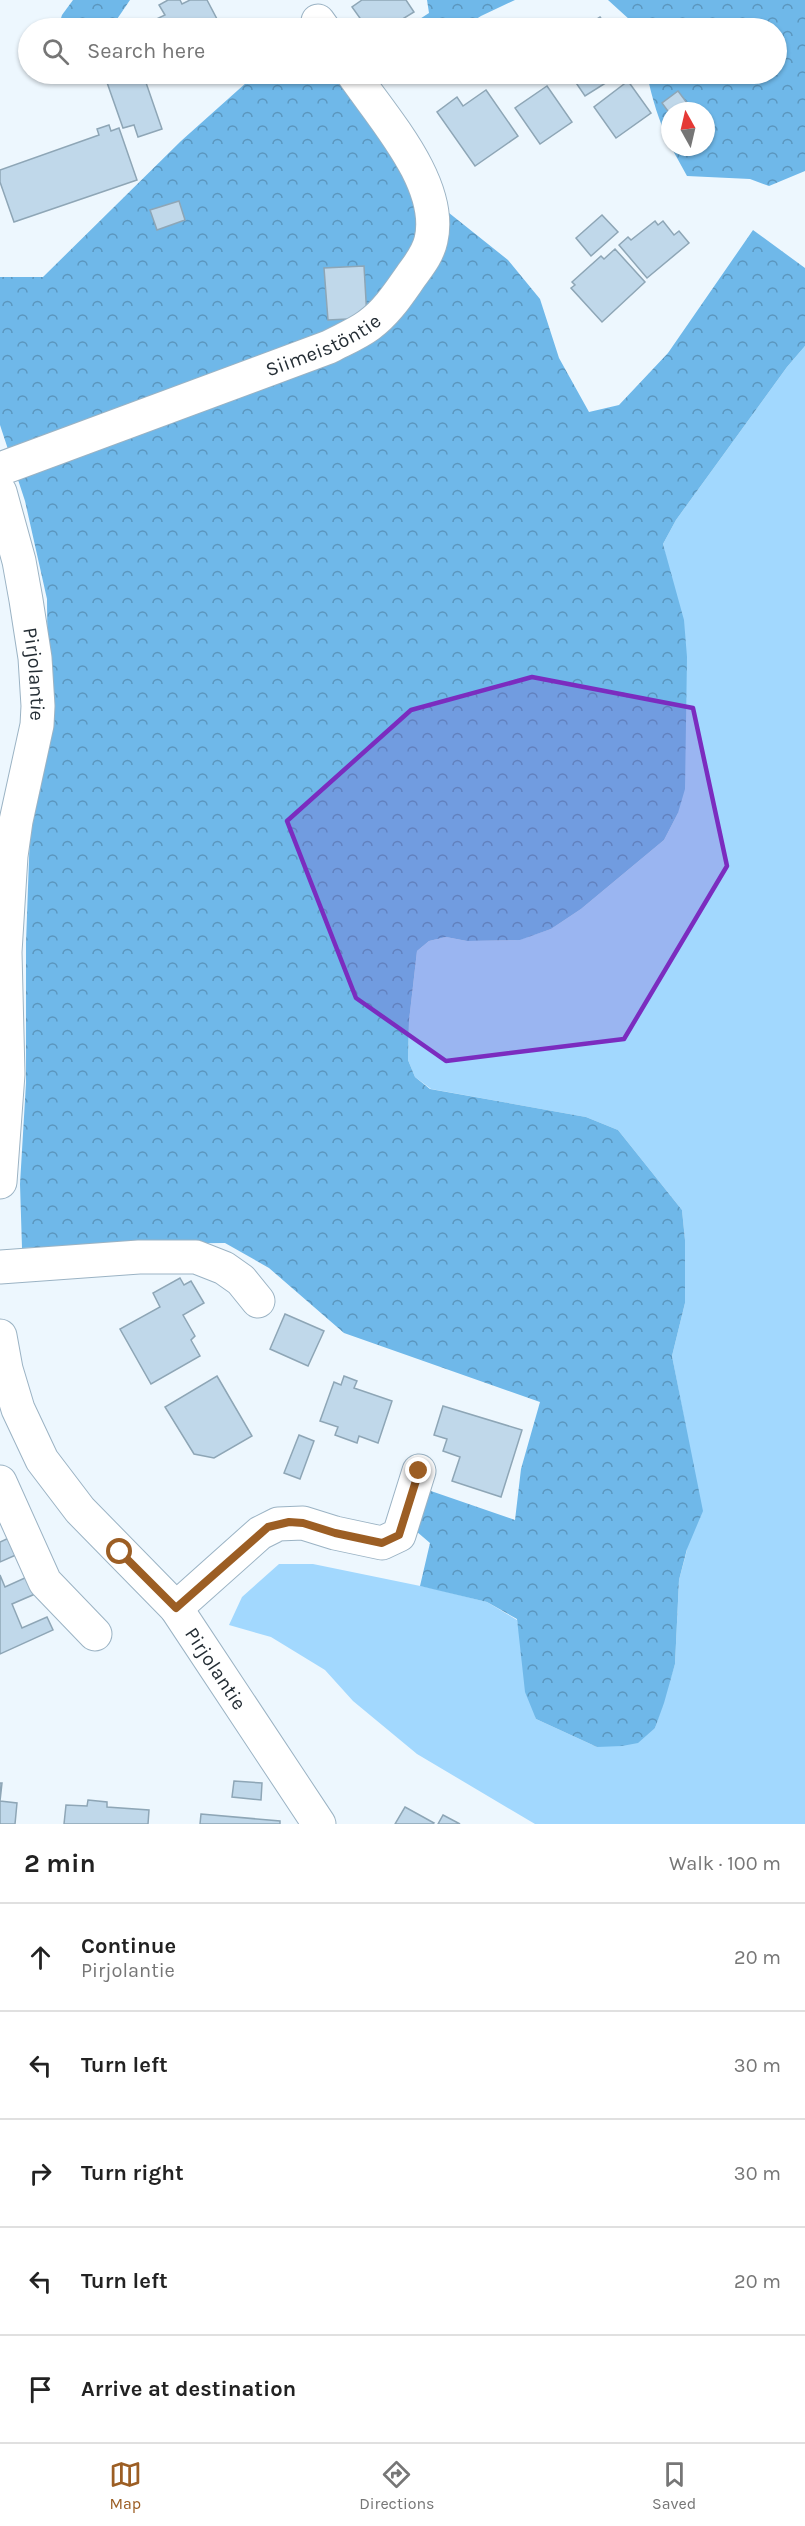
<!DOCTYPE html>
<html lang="en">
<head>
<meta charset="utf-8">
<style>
  :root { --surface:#fff; --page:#f2f2f2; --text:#222; --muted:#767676; --line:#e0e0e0; --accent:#9c5e24 }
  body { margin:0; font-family:Karla,sans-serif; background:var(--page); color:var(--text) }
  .compass { position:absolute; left:661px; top:102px; width:54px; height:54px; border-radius:50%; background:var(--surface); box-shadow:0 2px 4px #0004; rotate:352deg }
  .stop { position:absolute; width:18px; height:18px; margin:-14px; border:4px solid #9c5e24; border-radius:50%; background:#fff }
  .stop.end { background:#9c5e24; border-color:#fff; box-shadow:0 2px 6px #0008 }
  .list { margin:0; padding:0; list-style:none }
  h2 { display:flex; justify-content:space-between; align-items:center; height:78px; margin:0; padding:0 24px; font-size:26px }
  h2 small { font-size:20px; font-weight:400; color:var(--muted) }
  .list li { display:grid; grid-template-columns:39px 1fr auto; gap:18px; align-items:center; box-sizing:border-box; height:108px; padding:0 24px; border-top:2px solid var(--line) }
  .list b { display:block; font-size:22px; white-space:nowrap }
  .list p { margin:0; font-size:20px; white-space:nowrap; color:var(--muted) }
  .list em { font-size:20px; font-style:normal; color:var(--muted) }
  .icon { flex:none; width:33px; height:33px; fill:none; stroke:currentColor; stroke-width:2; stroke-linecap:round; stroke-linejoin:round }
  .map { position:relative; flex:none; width:805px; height:1824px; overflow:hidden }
  .search { position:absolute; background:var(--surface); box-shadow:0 2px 4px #0004; left:18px; right:18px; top:18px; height:66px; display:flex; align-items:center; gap:15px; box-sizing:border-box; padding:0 21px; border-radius:33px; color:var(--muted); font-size:22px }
  .sheet { height:618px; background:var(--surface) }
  nav { display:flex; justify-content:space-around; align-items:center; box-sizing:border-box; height:84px; border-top:2px solid var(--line); background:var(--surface); font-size:16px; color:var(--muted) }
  nav a { display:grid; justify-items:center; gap:3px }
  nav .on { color:var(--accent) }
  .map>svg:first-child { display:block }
</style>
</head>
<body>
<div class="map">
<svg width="805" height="1824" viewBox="0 0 805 1824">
  <defs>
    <pattern id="forest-crowns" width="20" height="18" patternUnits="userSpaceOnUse" patternTransform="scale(1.5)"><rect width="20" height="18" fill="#6fb8e9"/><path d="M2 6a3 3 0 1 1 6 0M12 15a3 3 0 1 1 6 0" fill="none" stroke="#5b96be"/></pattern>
  </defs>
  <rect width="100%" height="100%" fill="#edf7fe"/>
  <polygon fill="#a2d8fe" points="805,346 805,1824 535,1824 417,1754 353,1701 325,1670 271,1637 229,1625 242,1597 279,1564 313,1564 435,1589 487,1602 517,1620 536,1719 597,1747 655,1728 675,1664 679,1580 687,1550 685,1423 672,1356 685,1303 685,1240 682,1210 618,1130 586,1117 431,1089 415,1077 408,1060 409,1021 417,951 429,941 446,937 467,941 519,940 551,929 581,909 664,840 678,813 671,579 663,544 676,520 787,367"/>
  <g fill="url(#forest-crowns)">
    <polygon points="73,0 130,0 111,28 58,28 62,15"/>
    <polygon points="427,0 515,0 481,16 462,28 406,28 429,13"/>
    <path d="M608 0H805V171L769 186 750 179 687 176 671 147H706V111H670V145C659 121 652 99 647 74H776V28H634L630 20Z"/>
    <polygon points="256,74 335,74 372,119 414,185 508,260 540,299 559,358 589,412 619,405 668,353 753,230 805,268 805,346 787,367 676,520 663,544 684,620 687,657 685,789 678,813 664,840 581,909 551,929 520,940 467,941 446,937 429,941 417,951 409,1021 408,1060 415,1077 430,1089 586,1117 618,1130 682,1210 685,1240 685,1303 672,1356 703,1511 687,1549 679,1580 675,1664 664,1703 655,1728 638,1743 622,1746 597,1747 536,1719 525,1692 517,1619 487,1602 420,1586 430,1543 416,1531 428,1490 515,1520 521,1469 540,1402 344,1333 269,1268 225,1243 122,1244 22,1248 20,1184 26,1083 26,943 30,831 48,706 47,599 25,501 0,425 0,277 43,277 181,141"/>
  </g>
  <g fill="#c0d8ea" stroke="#8ea6b6" stroke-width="1.5">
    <polygon points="168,0 180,0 182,4 190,0 207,0 218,21 204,28 146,28 144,25 165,15 159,5"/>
    <polygon points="362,0 406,0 414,12 388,28 367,28 352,7"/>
    <polygon points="600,17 608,28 583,28"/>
    <polygon points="104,74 143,74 162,129 138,137 134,125 123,128"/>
    <polygon points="570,74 620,74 585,96"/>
    <polygon points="628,81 651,113 616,138 594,107"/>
    <polygon points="547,86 572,122 540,144 515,108"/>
    <polygon points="486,90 518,136 475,166 437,112 457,97 463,106"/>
    <polygon points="678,91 693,111 670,111 670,114 662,103"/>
    <polygon points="109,125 111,131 119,128 137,180 14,222 0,182 0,170 99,135 97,129"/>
    <polygon points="179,201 185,220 157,230 150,210"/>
    <polygon points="602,215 618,232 591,256 576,238"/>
    <polygon points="655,221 658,225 663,221 674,235 679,231 689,243 647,278 619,245 628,237 631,240"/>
    <polygon points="615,249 645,282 602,322 571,288 575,285 572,282 601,256 604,259"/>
    <polygon points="364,266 367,318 328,320 324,268"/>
    <polygon points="180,1278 184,1285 191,1281 204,1303 183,1315 195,1336 191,1340 200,1356 151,1384 120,1329 160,1307 153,1293"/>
    <polygon points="285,1314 324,1331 308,1366 270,1349"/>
    <polygon points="217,1376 252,1436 214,1458 194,1454 165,1407"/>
    <polygon points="344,1376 357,1381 354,1388 392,1401 378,1443 359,1436 357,1443 335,1435 338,1427 320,1421 334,1382 341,1385"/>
    <polygon points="443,1406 522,1430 501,1497 452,1481 460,1457 443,1451 447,1439 434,1435"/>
    <polygon points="299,1435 314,1441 300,1479 284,1473"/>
    <polygon points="11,1537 18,1554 0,1562 0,1542"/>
    <polygon points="0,1575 5,1587 27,1577 35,1594 12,1604 22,1628 47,1617 53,1630 0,1654"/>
    <polygon points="234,1781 262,1783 261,1800 232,1797"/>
    <polygon points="0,1783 2,1783 0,1801 17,1803 15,1824 0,1824"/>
    <polygon points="88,1800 107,1802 107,1807 149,1810 148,1824 64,1824 66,1805 87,1806"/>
    <polygon points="405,1807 434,1823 433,1824 395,1824"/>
    <polygon points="201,1814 280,1821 280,1824 200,1824"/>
    <polygon points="443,1815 460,1824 438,1824"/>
  </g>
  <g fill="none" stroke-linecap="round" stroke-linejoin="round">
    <g stroke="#9bb3c4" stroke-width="35">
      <g id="minor">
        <polyline points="318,21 323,28"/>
        <path id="s1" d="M0 469 329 347C342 340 357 334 369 325 387 312 399 293 411 276 419 265 428 254 431 240 444 184 383 118 353 74"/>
        <path id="s2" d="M0 492 19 561 26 600 35 658 38 706 37 725 16 821 11 856 5 952 8 1074 0 1182"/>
        <polyline points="0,1267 139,1257 196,1257 224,1268 241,1280 258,1301"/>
        <path id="s3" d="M0 1336 6 1369 18 1409 42 1460 80 1510 176 1608 319 1824"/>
        <polyline points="0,1482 45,1582 95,1634"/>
        <polyline points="176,1608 260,1533 278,1524 303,1523 335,1533 382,1543 399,1535 419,1471"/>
      </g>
    </g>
    <use href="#minor" stroke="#fff" stroke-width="33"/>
  </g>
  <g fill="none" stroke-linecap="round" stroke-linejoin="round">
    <polyline stroke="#9c5e24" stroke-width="8" points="120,1552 176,1608 268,1527 289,1522 303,1523 335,1533 382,1543 399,1535 419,1471"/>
  </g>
  <path fill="#7b2cbf" fill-opacity="0.2" stroke="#7b2cbf" stroke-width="4.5" stroke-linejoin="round" d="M532 677 693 708 727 866 624 1039 446 1061 356 998 287 821 411 710Z"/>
  <g text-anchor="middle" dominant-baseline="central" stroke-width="6" stroke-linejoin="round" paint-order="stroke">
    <g font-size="20" fill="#242d34" stroke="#fff">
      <text stroke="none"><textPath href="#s1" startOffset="346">Siimeistöntie</textPath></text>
      <text stroke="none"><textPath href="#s2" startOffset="186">Pirjolantie</textPath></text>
      <text stroke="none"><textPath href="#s3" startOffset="404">Pirjolantie</textPath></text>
    </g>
  </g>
</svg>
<svg class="compass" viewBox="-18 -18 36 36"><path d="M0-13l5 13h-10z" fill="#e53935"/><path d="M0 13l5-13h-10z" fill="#767676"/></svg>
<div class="stop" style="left:120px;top:1552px"></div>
<div class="stop end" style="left:419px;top:1471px"></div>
<div class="search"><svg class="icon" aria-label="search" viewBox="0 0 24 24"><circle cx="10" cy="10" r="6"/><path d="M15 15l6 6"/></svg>Search here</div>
</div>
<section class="sheet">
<h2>2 min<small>Walk · 100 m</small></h2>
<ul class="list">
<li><svg class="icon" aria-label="ahead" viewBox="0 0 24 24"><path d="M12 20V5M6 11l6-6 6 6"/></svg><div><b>Continue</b><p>Pirjolantie</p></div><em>20 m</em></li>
<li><svg class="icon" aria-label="left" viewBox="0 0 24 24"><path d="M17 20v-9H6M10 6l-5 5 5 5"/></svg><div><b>Turn left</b></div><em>30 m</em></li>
<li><svg class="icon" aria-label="right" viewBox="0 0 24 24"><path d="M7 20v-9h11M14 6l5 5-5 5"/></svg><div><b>Turn right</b></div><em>30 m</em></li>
<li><svg class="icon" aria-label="left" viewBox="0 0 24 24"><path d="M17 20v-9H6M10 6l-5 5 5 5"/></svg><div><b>Turn left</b></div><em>20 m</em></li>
<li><svg class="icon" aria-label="arrive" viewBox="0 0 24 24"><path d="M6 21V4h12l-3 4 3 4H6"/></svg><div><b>Arrive at destination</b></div></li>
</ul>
</section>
<nav>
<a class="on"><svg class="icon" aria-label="map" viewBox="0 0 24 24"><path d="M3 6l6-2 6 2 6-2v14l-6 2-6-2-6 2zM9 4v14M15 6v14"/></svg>Map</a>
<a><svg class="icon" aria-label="directions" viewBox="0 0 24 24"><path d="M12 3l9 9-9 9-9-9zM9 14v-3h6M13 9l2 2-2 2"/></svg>Directions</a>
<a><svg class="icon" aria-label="saved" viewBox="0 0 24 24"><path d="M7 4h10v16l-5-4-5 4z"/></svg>Saved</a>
</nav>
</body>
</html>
